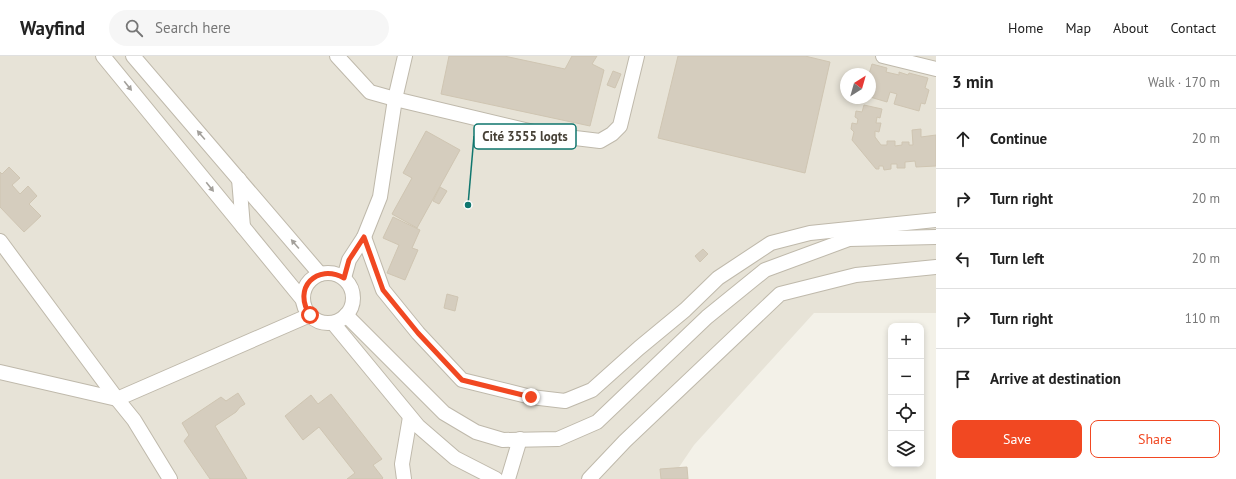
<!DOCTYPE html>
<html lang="en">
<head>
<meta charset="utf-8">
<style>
  :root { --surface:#fff; --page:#f6f6f6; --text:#222; --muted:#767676; --line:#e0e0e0; --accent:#f14822 }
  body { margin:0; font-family:"PT Sans",sans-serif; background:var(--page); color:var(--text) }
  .controls { position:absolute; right:12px; bottom:12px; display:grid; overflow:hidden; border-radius:8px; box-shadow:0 2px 6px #0003 }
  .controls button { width:36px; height:36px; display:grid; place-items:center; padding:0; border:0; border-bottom:1px solid var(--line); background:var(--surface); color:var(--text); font:20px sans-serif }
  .compass { position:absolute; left:840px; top:12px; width:36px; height:36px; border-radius:50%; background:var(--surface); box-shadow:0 2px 6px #0003; rotate:37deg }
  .stop { position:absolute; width:12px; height:12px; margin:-9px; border:3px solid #f14822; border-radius:50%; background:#fff }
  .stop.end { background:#f14822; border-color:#fff; box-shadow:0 1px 4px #0008 }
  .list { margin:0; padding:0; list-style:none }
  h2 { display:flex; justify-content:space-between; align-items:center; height:52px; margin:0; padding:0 16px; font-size:17px }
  h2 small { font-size:13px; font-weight:400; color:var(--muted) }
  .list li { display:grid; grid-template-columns:26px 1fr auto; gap:12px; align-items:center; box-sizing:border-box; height:60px; padding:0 16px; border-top:1px solid var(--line) }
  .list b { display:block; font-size:15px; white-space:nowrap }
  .list em { font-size:13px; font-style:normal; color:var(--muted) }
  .actions { display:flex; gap:8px; padding:12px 16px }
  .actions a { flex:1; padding:9px 0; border:1px solid var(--accent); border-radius:8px; text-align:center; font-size:14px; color:var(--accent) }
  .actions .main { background:var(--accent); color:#fff }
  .icon { flex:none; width:22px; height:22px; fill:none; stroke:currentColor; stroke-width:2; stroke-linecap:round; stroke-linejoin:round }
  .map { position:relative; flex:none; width:936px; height:423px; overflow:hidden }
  header { display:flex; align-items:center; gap:24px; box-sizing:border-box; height:56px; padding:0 20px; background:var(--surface); border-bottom:1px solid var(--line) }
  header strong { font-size:19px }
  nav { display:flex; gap:22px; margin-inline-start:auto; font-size:14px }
  .search { width:280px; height:36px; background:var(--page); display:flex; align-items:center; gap:10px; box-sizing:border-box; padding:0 14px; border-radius:22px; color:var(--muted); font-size:15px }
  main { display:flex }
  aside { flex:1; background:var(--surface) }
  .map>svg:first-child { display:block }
</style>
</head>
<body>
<header>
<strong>Wayfind</strong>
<div class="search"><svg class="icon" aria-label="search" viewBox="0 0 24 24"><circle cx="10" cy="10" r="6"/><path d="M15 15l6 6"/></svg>Search here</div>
<nav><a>Home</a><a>Map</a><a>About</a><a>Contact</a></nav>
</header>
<main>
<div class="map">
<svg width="936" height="423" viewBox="0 0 936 423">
  <rect width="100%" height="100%" fill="#f3f1e8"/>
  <path fill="#e7e3d7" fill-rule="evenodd" d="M0 0H936V257H814L694 389 671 423H0ZM846 18H870V42H846Z"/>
  <g fill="#d5cdbe" stroke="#cfc5b2">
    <polygon points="449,0 504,0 565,13 572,0 597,0 592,8 604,14 590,70 441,38"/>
    <polygon points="678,0 805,0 830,6 805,117 658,82"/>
    <polygon points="872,8 887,12 886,16 899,19 899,16 908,19 909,17 928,22 925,32 929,34 925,48 921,47 919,55 894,48 897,38 890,36 887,46 870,41 870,18 869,18"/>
    <polygon points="613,15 621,18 615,32 607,29"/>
    <polygon points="864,49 882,53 880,62 877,61 876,67 881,67 879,76 875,75 875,81 881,89 887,89 887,85 895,85 895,90 902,89 902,86 909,86 909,89 913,89 912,74 921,73 921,81 936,79 936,110 916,111 915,105 905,106 905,112 897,112 897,108 891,108 891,113 884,114 883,110 879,110 879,113 876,113 852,84 854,76 851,73 852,67 857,68 858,63 855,61 856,55 862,56"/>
    <polygon points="426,75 460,94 417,172 392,158 412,122 403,117"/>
    <polygon points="9,111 20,122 12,129 20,138 28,130 37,140 29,148 41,160 24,176 0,151 0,116 2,118"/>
    <polygon points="440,131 447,135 439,148 433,145"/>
    <polygon points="393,161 420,174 412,192 418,194 405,224 387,217 399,189 383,182"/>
    <polygon points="703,193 708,198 700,206 695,200"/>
    <polygon points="447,238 458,241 455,255 444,252"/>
    <polygon points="238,337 245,348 240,351 236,356 215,370 247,423 210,423 184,385 189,379 182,367 221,341 226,345"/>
    <polygon points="331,338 382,403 373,409 383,422 382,423 347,423 355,417 319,371 303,384 285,360 311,339 318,348"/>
    <polygon points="687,411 688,423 661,423 660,413"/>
  </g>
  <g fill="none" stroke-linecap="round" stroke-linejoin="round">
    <g stroke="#bfb9ab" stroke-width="16">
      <g id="minor">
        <polyline points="103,0 303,244"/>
        <polyline points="133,0 320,218"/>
        <polyline points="337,0 370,36 395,43 542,78 600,85 612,78 620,70 637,0"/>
        <polyline points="883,0 936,13"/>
        <polyline points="239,123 243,171"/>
        <polyline points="364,181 383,234 418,277 462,324 531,341 565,345 592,334 639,292 685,254 718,222 771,187 810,177 936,164"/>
        <polyline points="0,185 117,343 134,364 170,423"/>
        <circle cx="328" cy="242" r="25"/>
        <polyline points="344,222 349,204 364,181 380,141 395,43 405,0"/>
        <polyline points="346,259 444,357 476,376 503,384 558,383 597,366 707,261 765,214 849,183 936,181"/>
        <polyline points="333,267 418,370 455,402 496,423"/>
        <polyline points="0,316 117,343 310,259"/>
        <polyline points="404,423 402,408 410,361"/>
        <polyline points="508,423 520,383"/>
        <polyline points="589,423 625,385 780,238 856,219 936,211"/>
      </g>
    </g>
    <use href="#minor" stroke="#fff" stroke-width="14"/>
  </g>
  <defs><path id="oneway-solid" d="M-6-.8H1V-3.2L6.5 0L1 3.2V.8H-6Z"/></defs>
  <g fill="#a3a09b">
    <use href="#oneway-solid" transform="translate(128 30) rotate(51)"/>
    <use href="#oneway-solid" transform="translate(201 79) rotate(-131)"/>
    <use href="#oneway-solid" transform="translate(210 131) rotate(51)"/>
    <use href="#oneway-solid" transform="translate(295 188) rotate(-131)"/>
  </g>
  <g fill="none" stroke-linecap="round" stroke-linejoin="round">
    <path stroke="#f14822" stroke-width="5" d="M310 259C292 232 317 207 344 222L349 204 364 181 383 234 418 277 462 324 531 341"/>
  </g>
  <path fill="none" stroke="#0f766e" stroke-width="1.5" d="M468 149L474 80"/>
  <circle fill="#0f766e" stroke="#fff" stroke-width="1.5" cx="468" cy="149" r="4"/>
  <rect fill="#fff" stroke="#0f766e" stroke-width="1.5" x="474" y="68" width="102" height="25" rx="4"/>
  <g font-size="13" text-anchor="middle" font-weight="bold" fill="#474137">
    <text x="525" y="85">Cité 3555 logts</text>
  </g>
</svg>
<div class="controls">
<button>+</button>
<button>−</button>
<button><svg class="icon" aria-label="locate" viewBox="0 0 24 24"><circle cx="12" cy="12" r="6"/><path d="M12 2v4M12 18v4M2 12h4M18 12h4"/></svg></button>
<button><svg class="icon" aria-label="layers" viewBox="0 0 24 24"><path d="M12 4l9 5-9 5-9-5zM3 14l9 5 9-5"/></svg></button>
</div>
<svg class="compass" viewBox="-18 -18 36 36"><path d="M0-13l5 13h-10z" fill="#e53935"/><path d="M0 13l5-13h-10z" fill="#767676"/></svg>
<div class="stop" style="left:310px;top:259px"></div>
<div class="stop end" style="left:531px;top:341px"></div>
</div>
<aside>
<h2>3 min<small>Walk · 170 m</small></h2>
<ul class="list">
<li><svg class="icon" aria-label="ahead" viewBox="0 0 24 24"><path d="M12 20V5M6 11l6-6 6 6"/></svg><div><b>Continue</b></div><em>20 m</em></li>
<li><svg class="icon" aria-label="right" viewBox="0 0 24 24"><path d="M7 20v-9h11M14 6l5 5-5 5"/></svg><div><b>Turn right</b></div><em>20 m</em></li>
<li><svg class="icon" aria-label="left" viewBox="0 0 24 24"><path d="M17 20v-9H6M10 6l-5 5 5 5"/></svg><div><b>Turn left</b></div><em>20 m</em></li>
<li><svg class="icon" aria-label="right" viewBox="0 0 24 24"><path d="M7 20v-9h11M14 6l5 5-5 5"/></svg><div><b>Turn right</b></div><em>110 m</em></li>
<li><svg class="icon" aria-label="arrive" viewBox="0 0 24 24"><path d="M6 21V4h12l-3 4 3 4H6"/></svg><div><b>Arrive at destination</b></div></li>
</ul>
<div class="actions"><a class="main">Save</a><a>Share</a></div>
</aside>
</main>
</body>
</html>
